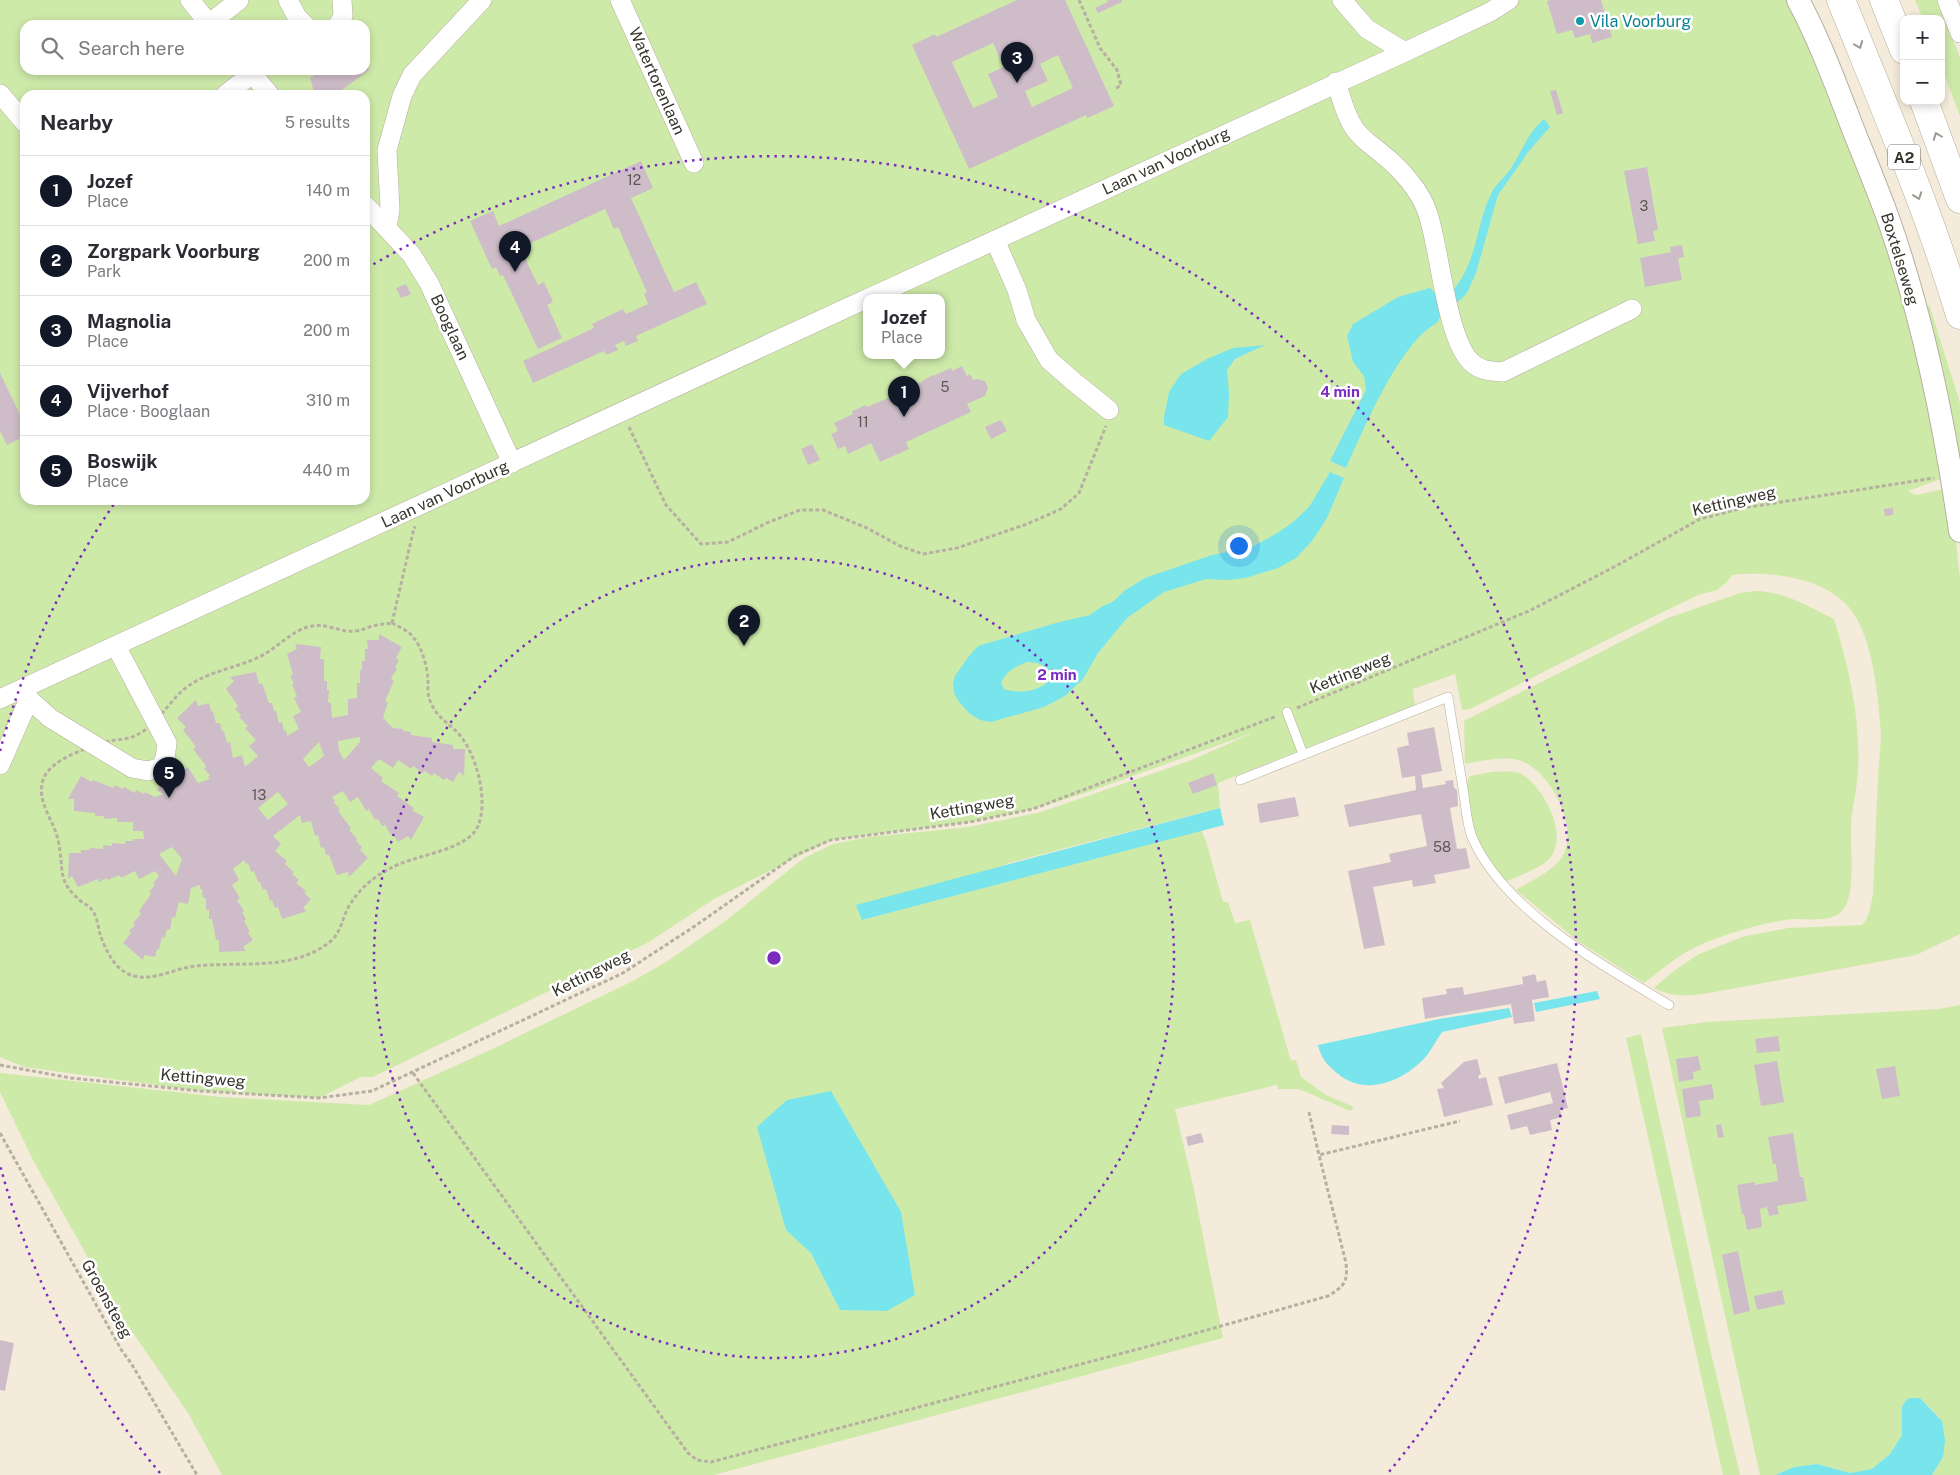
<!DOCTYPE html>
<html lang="en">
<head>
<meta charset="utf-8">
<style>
  :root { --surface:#fff; --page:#f2f2f3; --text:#2b2b33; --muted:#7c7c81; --line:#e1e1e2; --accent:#111827 }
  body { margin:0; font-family:"Public Sans",sans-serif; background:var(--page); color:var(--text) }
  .controls { position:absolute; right:15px; top:15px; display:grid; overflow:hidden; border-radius:10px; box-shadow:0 2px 8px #0003 }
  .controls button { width:45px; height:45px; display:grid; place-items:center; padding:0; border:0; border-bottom:1px solid var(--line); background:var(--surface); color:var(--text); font:25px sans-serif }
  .you { position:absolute; left:1238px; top:545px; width:18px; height:18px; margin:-12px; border:4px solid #fff; border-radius:50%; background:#1a73e8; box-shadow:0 0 0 8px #1a73e833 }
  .badge { display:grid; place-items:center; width:32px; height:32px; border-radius:50%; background:var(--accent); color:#fff; font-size:16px; font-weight:700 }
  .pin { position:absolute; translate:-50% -41px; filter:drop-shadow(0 1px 2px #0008) }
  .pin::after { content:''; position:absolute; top:26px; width:18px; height:15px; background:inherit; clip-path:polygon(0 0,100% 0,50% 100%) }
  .popup { position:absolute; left:863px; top:294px; width:82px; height:65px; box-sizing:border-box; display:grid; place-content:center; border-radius:10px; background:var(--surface); filter:drop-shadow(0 1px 4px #0005); font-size:16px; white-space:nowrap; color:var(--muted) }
  .popup b { font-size:19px; color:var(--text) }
  .popup::after { content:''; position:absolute; left:50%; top:100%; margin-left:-10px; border:10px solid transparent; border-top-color:var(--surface) }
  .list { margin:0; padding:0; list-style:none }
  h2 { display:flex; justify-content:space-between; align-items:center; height:65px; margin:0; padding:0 20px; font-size:21px }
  h2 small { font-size:16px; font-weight:400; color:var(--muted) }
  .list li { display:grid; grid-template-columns:32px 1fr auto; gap:15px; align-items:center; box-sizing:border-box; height:70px; padding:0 20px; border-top:1px solid var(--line) }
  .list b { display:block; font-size:19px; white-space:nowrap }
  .list p { margin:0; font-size:16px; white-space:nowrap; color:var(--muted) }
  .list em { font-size:16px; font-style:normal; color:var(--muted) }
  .icon { flex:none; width:28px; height:28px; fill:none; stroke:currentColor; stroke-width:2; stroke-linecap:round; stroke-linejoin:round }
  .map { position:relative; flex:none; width:1960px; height:1475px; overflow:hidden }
  .search { position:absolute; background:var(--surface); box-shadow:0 2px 8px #0003; left:20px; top:20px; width:350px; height:55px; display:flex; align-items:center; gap:12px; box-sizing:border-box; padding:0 18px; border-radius:15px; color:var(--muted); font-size:19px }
  .panel { position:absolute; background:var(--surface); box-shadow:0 2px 8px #0003; left:20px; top:90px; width:350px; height:415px; border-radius:15px }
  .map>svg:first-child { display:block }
</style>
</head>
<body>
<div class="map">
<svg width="1960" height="1475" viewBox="0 0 1960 1475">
  <rect width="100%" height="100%" fill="#f4ebda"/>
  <g fill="#ceeaa9" fill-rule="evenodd">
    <path d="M0 0H1791L1889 221 1952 475 1908 491 1916 495 1950 488 1960 578V934L1916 955 1709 993C1689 996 1673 998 1654 988L1671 973 1699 954 1742 937 1788 928 1862 925C1870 917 1871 904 1873 893 1875 855 1876 817 1878 779 1879 760 1882 741 1880 722 1877 686 1871 626 1843 601 1815 576 1767 571 1732 575L1727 582 1717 590 1698 595 1659 614 1470 709 1462 710 1455 674 1413 689 1415 705 1218 783 1220 808 1012 862 862 920 1201 830 1206 841 1223 902H1228L1235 923 1250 920 1291 1061 1296 1060 1301 1077 1326 1095 1354 1107 1350 1111 1299 1089H1278L1277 1085 1175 1109 1193 1185 1223 1338 714 1475H222L188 1413 118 1311 33 1160 0 1092V1073L221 1097 369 1105 488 1051 633 981 666 962 724 922 804 858 833 844 868 837 969 827 1041 812 1189 761 1255 732 1091 791 1033 809 970 822 831 840 714 899 649 942 373 1077H361L319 1098 200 1091 24 1067 0 1057ZM25 25H365V70H25ZM25 95H365V500H25ZM866 298H942V356H866ZM811 1253 887 1311 840 1310Z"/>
    <polygon points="1915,0 1938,0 1941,7 1960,58 1960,116 1941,66 1941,19 1923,19"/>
    <polygon points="1929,304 1960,403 1960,461 1956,436 1927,309"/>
    <path d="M1756 591C1783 591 1810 607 1834 619 1849 668 1861 720 1858 772 1857 791 1851 810 1851 829 1850 849 1858 905 1837 915 1822 923 1801 917 1784 920 1754 926 1722 934 1694 948 1676 957 1660 971 1644 983L1579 942 1516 890C1532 880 1551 873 1562 857 1581 829 1549 767 1518 760 1500 756 1483 761 1465 764L1464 721 1668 618 1740 593Z"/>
    <path d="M1492 772C1501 772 1515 770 1523 775 1544 788 1570 836 1549 859 1541 868 1510 880 1498 884 1489 875 1480 865 1476 853 1471 840 1462 785 1470 776Z"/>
    <polygon points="1960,1005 1960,1475 1932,1475 1943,1457 1938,1416 1920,1398 1908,1398 1902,1406 1902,1435 1890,1454 1872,1469 1850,1473 1817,1464 1794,1467 1775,1475 1760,1475 1662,1028 1707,1022 1939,1009"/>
    <polygon points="1641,1034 1709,1344 1740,1475 1723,1475 1626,1038"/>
  </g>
  <g fill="#78e4ec" fill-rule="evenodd">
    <path d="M1544 119 1550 127 1529 151 1498 195 1476 273 1467 293 1454 306 1442 311 1438 322C1399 343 1365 427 1346 468L1330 461 1366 390 1364 376 1353 362 1347 336 1353 324 1398 297 1430 288 1439 297C1444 295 1450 293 1453 290 1478 262 1476 221 1493 190 1497 183 1505 177 1510 170 1523 150 1526 135 1544 119Z"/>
    <polygon points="1265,345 1235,359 1227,370 1229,393 1228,417 1209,441 1164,425 1164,417 1169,392 1181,374 1207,359 1233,348"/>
    <path d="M1330 472 1344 478 1327 518 1312 541 1296 558 1278 568 1245 578 1227 580 1206 579 1164 592 1127 618 1098 653 1083 679 1065 696 1044 707 991 722 980 720 970 714 959 702 954 693 953 684 955 676 969 656 978 646 1056 623 1090 615 1101 607 1114 601 1124 591 1145 578 1212 555 1252 547 1279 532 1293 522 1309 507ZM1027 662C1038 662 1048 665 1052 677 1042 692 1020 694 1004 689L1001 683C1006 671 1015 667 1027 662Z"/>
    <polygon points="1220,808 1224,825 862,920 856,905"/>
    <polygon points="1597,991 1600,999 1536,1012 1534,1003"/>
    <path d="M1509 1008 1512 1017 1442 1032C1437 1039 1433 1047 1428 1054 1406 1081 1365 1098 1337 1073 1327 1065 1321 1058 1318 1045L1439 1019Z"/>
    <polygon points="831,1091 901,1212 915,1295 887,1311 840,1310 811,1253 786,1230 757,1127 787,1100"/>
    <polygon points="1908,1398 1920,1398 1942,1421 1945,1440 1943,1457 1932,1475 1775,1475 1794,1467 1817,1464 1850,1473 1872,1469 1890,1454 1902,1435 1902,1406"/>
  </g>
  <g fill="#cebdc8" fill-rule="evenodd">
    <path d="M1017 0H1065L1114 106 1087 118 1086 115 969 169 912 45 935 34 936 37ZM993 43 1004 67 988 74 998 97 973 108 952 62ZM1058 55 1073 88 1032 107 1025 91 1048 81 1040 64Z"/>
    <polygon points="1107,0 1122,0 1122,2 1098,13 1095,8 1108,2"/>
    <polygon points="1551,0 1601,0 1612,37 1592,43 1590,34 1575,38 1572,30 1557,34 1547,1"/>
    <polygon points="365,56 369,70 335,95 315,95 310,78 323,70 365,70"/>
    <polygon points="1556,90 1563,113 1557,115 1550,91"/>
    <polygon points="641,161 653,188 631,198 674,292 696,282 707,304 636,336 638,341 626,346 624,341 615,345 618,350 606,355 604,351 533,383 523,361 594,328 592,324 623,309 626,314 648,304 644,294 647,292 618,227 614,229 605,209 520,248 538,285 544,282 553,302 547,305 562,338 538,349 503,275 500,276 496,267 492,269 470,221 493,211 499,226"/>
    <polygon points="1647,167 1658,230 1653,231 1655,241 1638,244 1624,171"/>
    <polygon points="1682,245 1684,257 1678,258 1682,280 1645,287 1640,258 1671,252 1670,247"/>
    <polygon points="406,284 411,294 401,298 396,288"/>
    <polygon points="962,366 967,376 970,374 973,380 977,379 985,381 988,388 985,396 967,404 971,412 906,442 909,449 880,462 871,443 848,454 845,446 838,449 831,434 838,431 834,423 853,414 852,411 866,405 867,407 905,391 933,375 933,376 951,368 952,371"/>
    <polygon points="0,373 25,425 25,436 7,445 0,431"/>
    <polygon points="1001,420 1007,431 991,439 985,427"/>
    <polygon points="812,444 820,460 808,465 801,449"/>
    <polygon points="1893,508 1893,515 1885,516 1884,509"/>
    <path d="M379 634 402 647 396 658 399 660 395 667 397 668 391 679 394 681 385 701 388 702 383 718 393 728 403 729V731L411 732V735L432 738V742L453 745V749H465L464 776 459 772 453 782 446 778 444 780 434 773 432 776 425 771 423 773 413 766 411 769 398 760 393 768 379 759 371 768 383 778 381 781 399 793 397 796 414 808 413 811 424 817 411 840 408 836 398 842 393 834 391 835 385 825 382 826 378 819 375 820 369 809 366 811 358 797 350 802 343 791 332 797 335 801 334 803 340 809 338 811 351 828 349 830 357 839 356 841 362 847 360 850 368 858 349 877 348 872 337 875 329 855H326L324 847 321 848 318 835 315 836 311 821 302 823 300 815 273 836 281 844 275 851 287 861 285 864 294 872 292 874 299 880 296 883 306 891 304 893 311 899 303 908 307 911 282 919 278 907 275 908 272 900 270 901 266 889 263 890 260 882H258L254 871 251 872 248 863 246 864 244 860 233 869 239 880 232 885 240 898 237 900 244 911 242 912 246 919 244 921 250 932 248 933 253 940 243 947 246 951 219 952V940H216L212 919H209V910H206V898H203L202 889H200V885L191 888 188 904 179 902 175 918 172 917 170 930 167 929 165 938 162 937 159 949H157L155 957 144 955 143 960 123 943 131 933 129 931 135 925 133 923 141 914 139 911 151 894 149 892 155 885 153 884 159 876 155 871 139 879 135 871 121 878 119 875 108 880 107 878 99 882 98 879 78 887 72 876 68 879 69 853H81V850H90V848L103 849V845L112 846V843L125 844V841H133V839H144L143 831H133V822H117V818L104 819V816H95V813L74 811V799H68L81 776 92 782 93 780 113 788 115 785 123 789 124 787 135 793 136 790 144 794 145 792 155 797 163 794 156 790 177 775 174 771 178 768 181 772 188 767 198 783 210 779 208 777 210 775 204 769 206 766 193 749 196 747 183 730 186 727 177 718 196 700 198 706 209 703 211 712 213 711 216 723H220L222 731H224L227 743 230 742 233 758 242 755 245 767 258 756 249 746 256 740 245 728 248 726 239 717 241 715 235 709 238 706 226 689 234 681 230 677 256 672 259 684 262 683 269 703H272L274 711H276L279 723 282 722 284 731 286 730 287 736 299 729 293 716 301 712 294 698 297 696 292 685 294 684 290 676 293 674 287 654 297 649 295 644 321 647 320 659H324V681H327V690H329L328 702 331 703 332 718 348 715V699L357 698V683H360V670H362V661H365V649H368L367 640H379ZM360 737V742L344 760 339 751 338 741ZM319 742 324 756 309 767 303 759ZM278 792 288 804 268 820 258 808ZM172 847 182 859 176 876 159 854Z"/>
    <polygon points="1434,727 1442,771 1421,775 1423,788 1446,784 1445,781 1453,780 1454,788 1457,790 1458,806 1450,808 1457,849 1466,848 1470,868 1434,875 1436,883 1413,887 1412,880 1373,887 1385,945 1364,949 1348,871 1391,862 1389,854 1427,846 1421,814 1349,827 1344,805 1416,790 1415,776 1402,778 1397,748 1409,745 1407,733"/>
    <polygon points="1213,773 1217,785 1193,794 1188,783"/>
    <polygon points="1295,797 1299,816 1260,823 1257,804"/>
    <polygon points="1535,974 1537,982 1546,980 1549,997 1532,1000 1535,1021 1514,1024 1511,1004 1425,1019 1422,998 1447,994 1446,989 1463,987 1464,995 1523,984 1522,977"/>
    <polygon points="1778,1036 1780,1051 1757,1053 1755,1039"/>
    <polygon points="1698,1056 1701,1070 1693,1072 1694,1079 1679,1082 1676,1059"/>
    <polygon points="1477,1059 1481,1074 1478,1076 1479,1079 1486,1077 1493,1105 1444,1117 1437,1089 1444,1088 1441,1083 1464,1062"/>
    <polygon points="1777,1061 1784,1102 1761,1106 1754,1065"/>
    <polygon points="1557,1063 1568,1108 1560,1110 1562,1117 1550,1120 1552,1130 1530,1135 1527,1126 1511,1130 1507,1115 1553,1103 1550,1092 1505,1104 1498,1077"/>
    <polygon points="1895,1066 1900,1096 1882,1099 1876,1069"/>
    <polygon points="1712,1084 1714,1099 1699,1101 1701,1116 1686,1118 1682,1089"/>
    <polygon points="1721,1124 1724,1137 1718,1138 1716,1125"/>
    <polygon points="1332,1125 1349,1126 1349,1135 1331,1134"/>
    <polygon points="1201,1133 1204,1142 1188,1146 1186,1137"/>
    <polygon points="1793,1133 1800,1177 1803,1177 1807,1201 1777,1206 1779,1214 1769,1216 1767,1207 1760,1209 1762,1227 1747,1230 1744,1214 1742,1214 1737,1185 1755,1182 1755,1185 1778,1181 1776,1164 1773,1164 1768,1137"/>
    <polygon points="1738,1251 1750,1311 1734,1315 1722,1255"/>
    <polygon points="1782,1290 1785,1304 1757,1310 1754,1296"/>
    <polygon points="0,1340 14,1343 5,1391 0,1390"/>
  </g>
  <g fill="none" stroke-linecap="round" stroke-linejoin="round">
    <g stroke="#b7af9f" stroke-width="10">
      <g id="service">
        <polyline points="1287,712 1303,754"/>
        <path d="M1240 780 1448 697C1453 730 1459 763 1464 795 1466 808 1467 825 1472 837 1504 911 1602 965 1669 1005"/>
      </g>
    </g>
    <g stroke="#b7af9f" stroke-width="20">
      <g id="minor">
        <polyline points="190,0 210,25"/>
        <polyline points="288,0 297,17 305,25"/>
        <polyline points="620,0 694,163"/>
        <polyline points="1342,0 1367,29 1405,52"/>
        <polyline points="1947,0 1960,33"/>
        <polyline points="209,24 239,0"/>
        <polyline points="338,25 343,16 342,0"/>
        <polyline points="249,70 270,95"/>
        <path d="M1336 82C1341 97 1345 115 1354 128 1361 139 1373 146 1382 154 1400 168 1421 191 1428 214 1440 250 1446 337 1471 362 1480 371 1491 371 1503 372L1632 309"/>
        <polyline points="0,94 25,123"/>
        <polyline points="225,95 252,74"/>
        <polyline points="365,205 411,254 429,283 512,463"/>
        <polyline points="387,228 390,209 387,150 402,96 412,75 482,0"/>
        <polyline points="995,240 1017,290 1026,320 1049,360 1073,381 1109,410"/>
        <polyline points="869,298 1405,52 1490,12 1509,0"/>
        <polyline points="0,699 866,299"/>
        <polyline points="29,699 50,718 132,768 148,771 161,767 165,758 167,743 116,646"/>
        <polyline points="0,765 29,699 24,690"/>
      </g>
    </g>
    <g stroke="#b7af9f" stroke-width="24">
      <path id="tertiary" d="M1798 0C1820 41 1836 85 1853 129 1865 159 1878 190 1889 221 1924 321 1945 426 1960 531"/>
    </g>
    <g stroke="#b7af9f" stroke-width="29">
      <g id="motorway">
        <path d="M1841 0C1883 104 1928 208 1960 315"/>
        <polyline points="1884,0 1904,50"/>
        <polyline points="1924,101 1960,199"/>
      </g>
    </g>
    <g stroke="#b7b0a2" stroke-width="3" stroke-dasharray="4 2.5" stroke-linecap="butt">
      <polyline points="1079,0 1100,48 1117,70 1121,85 1115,89"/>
      <polyline points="629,427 666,505 701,544 728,542 769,522 800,510 823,510 867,528 900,546 923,554 957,548 1027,524 1061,509 1079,493 1106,426"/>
      <path d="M392 623C399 627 409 631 413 637 422 647 427 666 428 679 428 687 427 695 431 703 437 717 446 721 456 731 476 750 489 800 478 826 468 851 412 855 389 869 372 878 358 890 348 908 342 919 341 932 331 941 293 972 241 961 196 966 174 968 157 981 134 976 115 971 106 951 100 934 98 926 97 916 92 910 90 906 86 905 82 902 55 880 65 870 58 840 54 820 36 802 43 780 50 759 87 748 106 742 117 739 127 740 137 735 156 725 167 705 182 691 207 669 241 669 268 652 282 643 295 629 312 626 327 623 341 633 355 631 362 631 367 627 373 626 380 624 386 624 392 623Z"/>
      <polyline points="392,623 414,528 416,527"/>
      <polyline points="1297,708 1531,610 1616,566 1700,519 1743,508 1934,478"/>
      <polyline points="0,1065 71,1078 200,1091 319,1098 372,1091 623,973 695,926 796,855 831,840 970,822 1033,809 1277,716"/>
      <path d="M413 1073 688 1453 697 1460 711 1462 1157 1344 1328 1296C1344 1286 1348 1283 1346 1263L1319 1155"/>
      <polyline points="1309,1112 1319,1155 1460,1121"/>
      <polyline points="0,1133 122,1351 131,1363 197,1475"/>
    </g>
    <use href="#service" stroke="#fff" stroke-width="9"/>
    <use href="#minor" stroke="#fff" stroke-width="19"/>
    <use href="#tertiary" stroke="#fff" stroke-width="22"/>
    <use href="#motorway" stroke="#fff" stroke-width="28"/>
  </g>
  <defs><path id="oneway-chevron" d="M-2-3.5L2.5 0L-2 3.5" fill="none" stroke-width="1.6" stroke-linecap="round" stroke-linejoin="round" transform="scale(1.25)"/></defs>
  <g stroke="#9a9996">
    <use href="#oneway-chevron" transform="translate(1859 45) rotate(68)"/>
    <use href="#oneway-chevron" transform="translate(1937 136) rotate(-111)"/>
    <use href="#oneway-chevron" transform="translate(1918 196) rotate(70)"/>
  </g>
  <g fill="none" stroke="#7b2cbf" stroke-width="2.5" stroke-dasharray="2.5 5">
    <circle cx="774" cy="958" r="400"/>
    <path d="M160 1473A801 801 0 0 1 0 1165M0 751A801 801 0 0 1 114 504M367 268A801 801 0 0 1 1388 1473"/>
  </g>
  <circle fill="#0f9aa8" stroke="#fff" stroke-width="2" cx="1580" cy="21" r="5"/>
  <g text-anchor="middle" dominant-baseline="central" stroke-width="5" stroke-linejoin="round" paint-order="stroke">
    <g font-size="14" fill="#5c5653">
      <text x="634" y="180">12</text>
      <text x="1644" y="206">3</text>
      <text x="945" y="387">5</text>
      <text x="863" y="422">11</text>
      <text x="259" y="795">13</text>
      <text x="1442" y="847">58</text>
    </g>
    <rect fill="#fff" stroke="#72706b" stroke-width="1" x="1888" y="144.5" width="32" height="25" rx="4"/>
    <g font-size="15" font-weight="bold" fill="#36332c">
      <text x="1904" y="157">A2</text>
    </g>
    <g font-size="16" fill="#0d838f" stroke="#fff" text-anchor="start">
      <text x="1590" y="21">Vila Voorburg</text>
    </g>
    <g font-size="16" fill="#36332c" stroke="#fff">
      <text transform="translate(657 81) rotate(66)">Watertorenlaan</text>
      <text transform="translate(1166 161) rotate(-25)">Laan van Voorburg</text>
      <text transform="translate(1900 259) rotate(73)">Boxtelseweg</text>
      <text transform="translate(450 327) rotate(65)">Booglaan</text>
      <text transform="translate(445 494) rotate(-25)">Laan van Voorburg</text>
      <text transform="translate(1734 501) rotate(-13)">Kettingweg</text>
      <text transform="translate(1350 673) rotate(-22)">Kettingweg</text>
      <text transform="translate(972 807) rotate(-10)">Kettingweg</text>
      <text transform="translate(591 973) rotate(-27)">Kettingweg</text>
      <text transform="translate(203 1078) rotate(5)">Kettingweg</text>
      <text transform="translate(107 1299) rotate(61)">Groensteeg</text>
    </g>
  </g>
  <circle cx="774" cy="958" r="8" fill="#7b2cbf" stroke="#fff" stroke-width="2.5"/>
  <g font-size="15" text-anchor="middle" font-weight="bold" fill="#7b2cbf" stroke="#fff" stroke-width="5" stroke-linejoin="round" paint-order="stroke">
    <text x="1340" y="397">4 min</text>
    <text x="1057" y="680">2 min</text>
  </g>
</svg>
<div class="controls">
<button>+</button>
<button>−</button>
</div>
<div class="you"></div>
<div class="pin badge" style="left:904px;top:417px">1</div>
<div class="popup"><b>Jozef</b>Place</div>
<div class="pin badge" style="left:744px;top:646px">2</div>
<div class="pin badge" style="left:1017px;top:83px">3</div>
<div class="pin badge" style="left:515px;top:272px">4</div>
<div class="pin badge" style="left:169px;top:798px">5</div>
<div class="search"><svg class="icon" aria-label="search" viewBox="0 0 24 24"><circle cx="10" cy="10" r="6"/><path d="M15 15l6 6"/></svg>Search here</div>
<section class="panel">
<h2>Nearby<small>5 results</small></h2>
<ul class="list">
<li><span class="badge">1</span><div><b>Jozef</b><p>Place</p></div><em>140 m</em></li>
<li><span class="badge">2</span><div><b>Zorgpark Voorburg</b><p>Park</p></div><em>200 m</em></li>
<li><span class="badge">3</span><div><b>Magnolia</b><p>Place</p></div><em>200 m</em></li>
<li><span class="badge">4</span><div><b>Vijverhof</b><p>Place · Booglaan</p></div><em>310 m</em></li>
<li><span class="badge">5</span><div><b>Boswijk</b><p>Place</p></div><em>440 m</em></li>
</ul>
</section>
</div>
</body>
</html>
